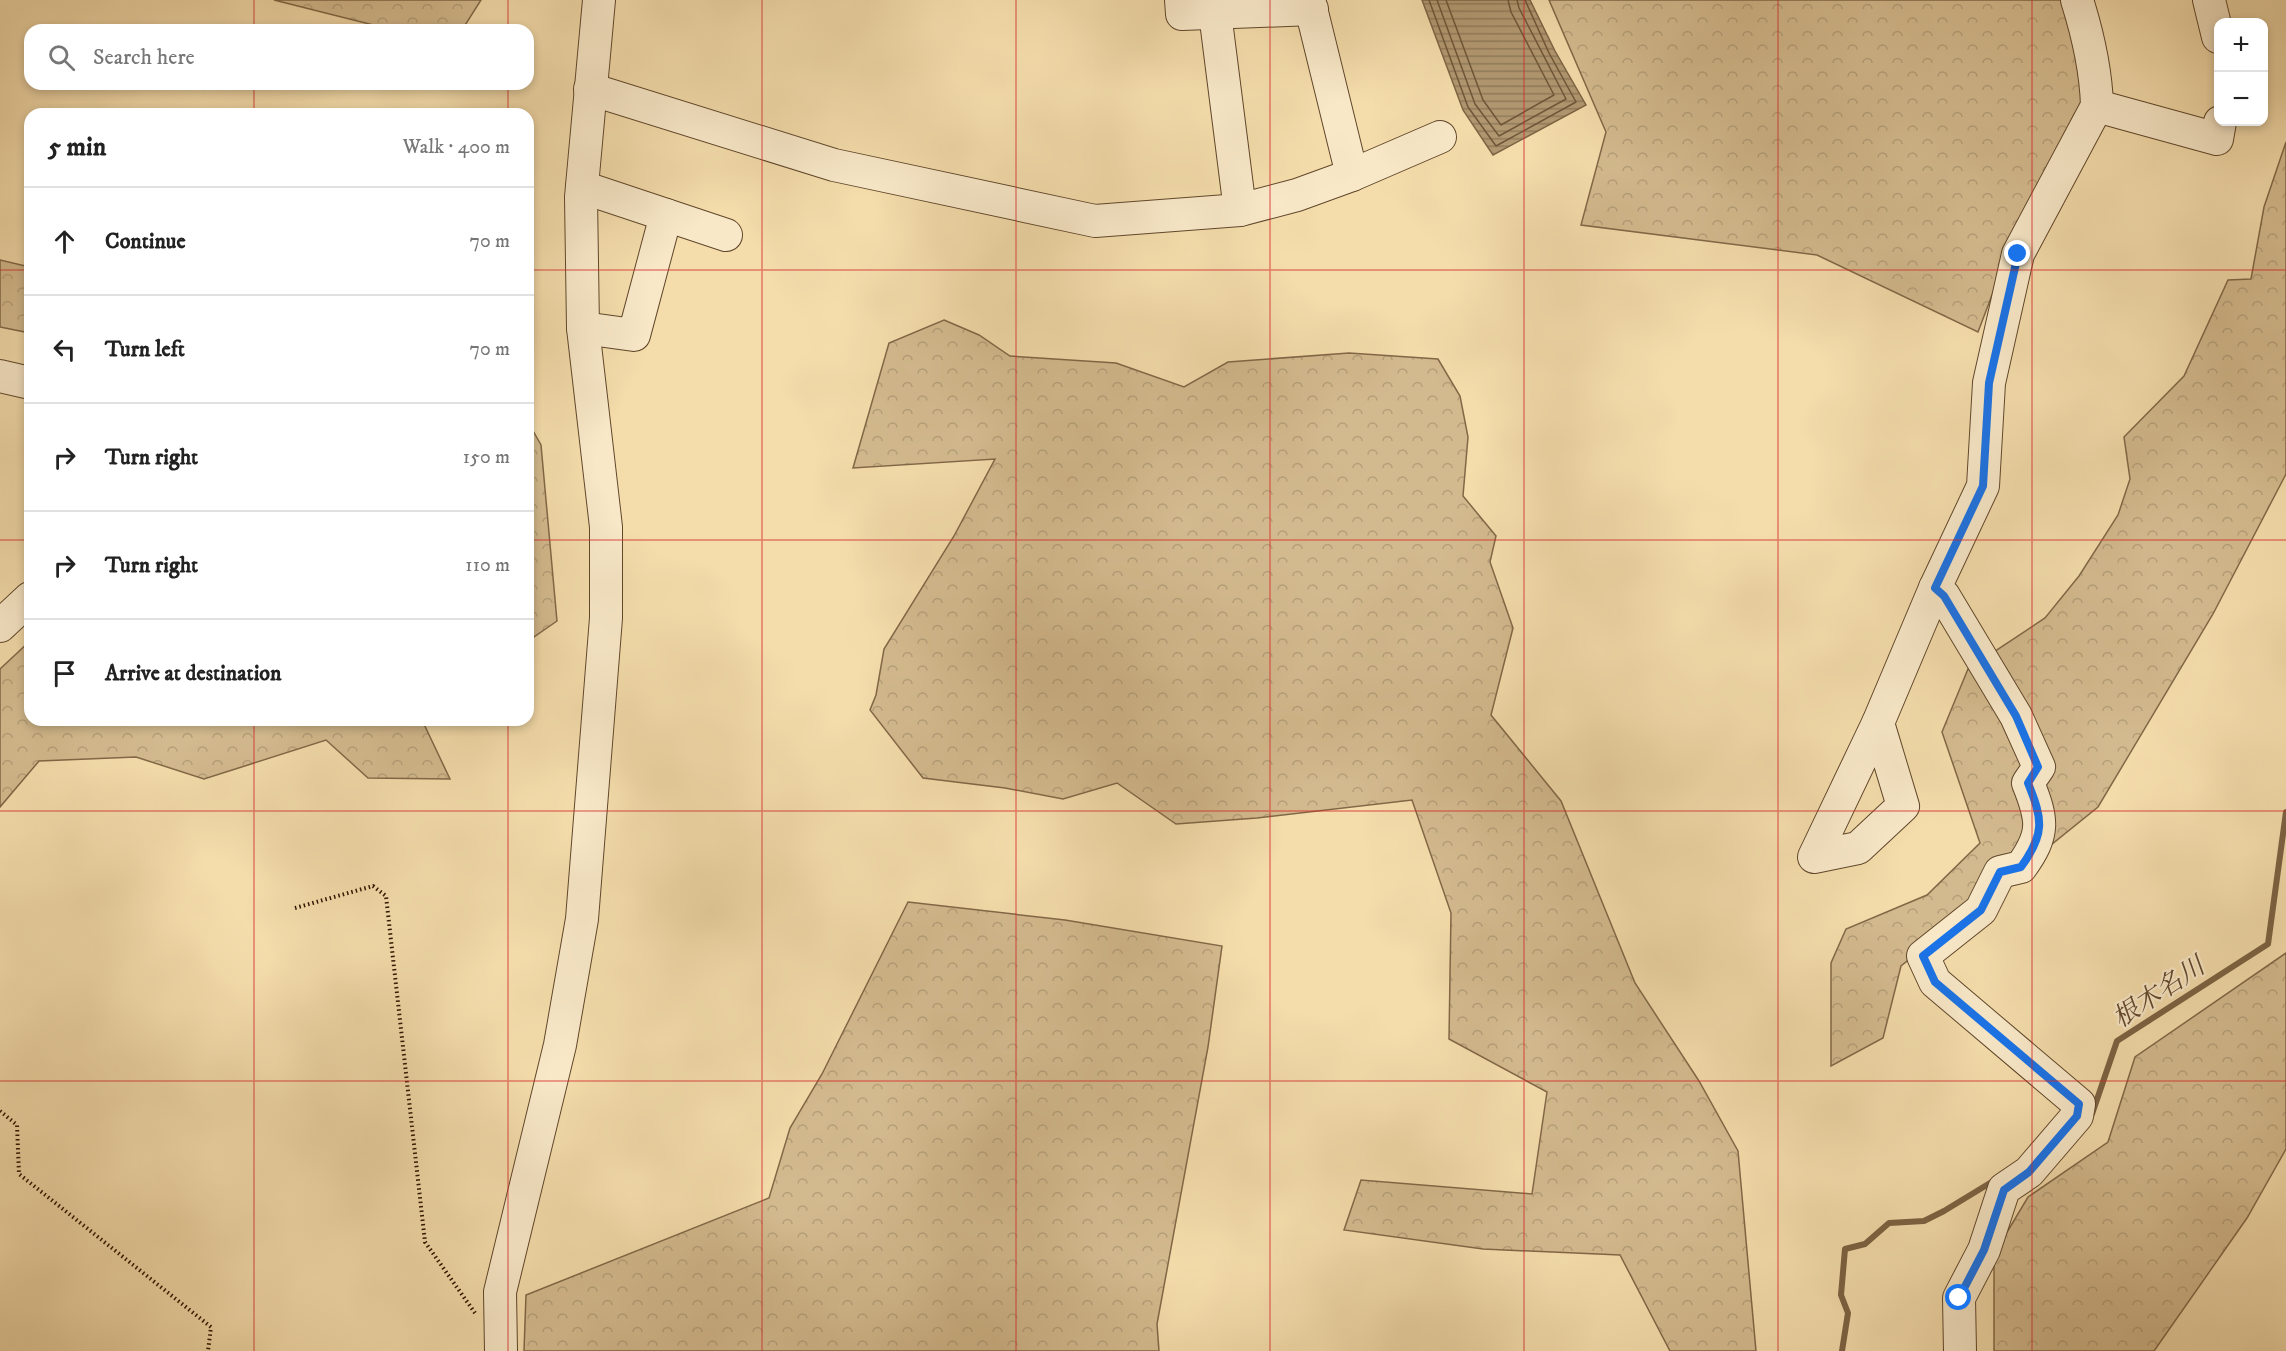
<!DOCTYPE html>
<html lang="en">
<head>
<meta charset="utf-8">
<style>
  :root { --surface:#fff; --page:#f6f6f6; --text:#222; --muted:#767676; --line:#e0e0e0 }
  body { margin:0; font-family:"IM FELL DW Pica","Noto Serif JP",serif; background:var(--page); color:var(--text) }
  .controls { position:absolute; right:18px; top:18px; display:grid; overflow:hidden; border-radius:12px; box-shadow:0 3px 9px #0003 }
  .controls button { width:54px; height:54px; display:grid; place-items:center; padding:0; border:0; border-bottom:2px solid var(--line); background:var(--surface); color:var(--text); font:30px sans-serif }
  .stop { position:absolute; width:18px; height:18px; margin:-14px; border:4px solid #1a73e8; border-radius:50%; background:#fff }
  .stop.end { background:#1a73e8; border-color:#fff; box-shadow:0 2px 6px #0008 }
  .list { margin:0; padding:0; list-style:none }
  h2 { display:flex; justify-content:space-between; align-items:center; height:78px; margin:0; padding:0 24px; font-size:26px }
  h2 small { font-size:20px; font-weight:400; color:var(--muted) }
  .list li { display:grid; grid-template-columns:39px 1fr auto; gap:18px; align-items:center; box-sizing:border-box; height:108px; padding:0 24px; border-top:2px solid var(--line) }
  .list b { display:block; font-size:22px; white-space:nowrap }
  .list em { font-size:20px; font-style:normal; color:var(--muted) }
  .icon { flex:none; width:33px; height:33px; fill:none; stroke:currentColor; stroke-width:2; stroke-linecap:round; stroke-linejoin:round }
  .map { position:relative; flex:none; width:2286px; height:1351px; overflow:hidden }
  .search { position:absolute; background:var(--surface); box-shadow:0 3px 9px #0003; left:24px; top:24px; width:510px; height:66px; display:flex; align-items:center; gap:15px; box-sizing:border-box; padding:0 21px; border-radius:18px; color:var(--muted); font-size:22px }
  .panel { position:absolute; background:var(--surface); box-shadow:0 3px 9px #0003; left:24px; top:108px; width:510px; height:618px; border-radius:18px }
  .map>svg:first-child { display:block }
</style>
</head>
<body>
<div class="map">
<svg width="2286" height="1351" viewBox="0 0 2286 1351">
  <defs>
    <pattern id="forest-crowns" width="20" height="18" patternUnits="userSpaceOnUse" patternTransform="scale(1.5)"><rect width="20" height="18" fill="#d3ba8e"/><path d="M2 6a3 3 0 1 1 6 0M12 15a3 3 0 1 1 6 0" fill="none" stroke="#b59f79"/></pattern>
    <pattern id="water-rules" width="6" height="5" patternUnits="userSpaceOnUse" patternTransform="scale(1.5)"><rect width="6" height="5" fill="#b19871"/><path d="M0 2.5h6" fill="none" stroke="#907b5a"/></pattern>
  </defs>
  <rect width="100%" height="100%" fill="#f4dcab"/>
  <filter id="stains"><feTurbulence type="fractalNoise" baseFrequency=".00333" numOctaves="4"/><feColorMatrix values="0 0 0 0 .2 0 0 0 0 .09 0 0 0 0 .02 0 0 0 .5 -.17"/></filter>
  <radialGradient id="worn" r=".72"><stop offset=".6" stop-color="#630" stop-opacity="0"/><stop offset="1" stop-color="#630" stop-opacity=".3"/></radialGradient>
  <g fill="url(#forest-crowns)" stroke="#816847" stroke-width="1.5">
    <polygon points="274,0 481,0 462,30 393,30"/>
    <polygon points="1549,0 2068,0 2092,92 2008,253 1978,332 1817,255 1581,225 1606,132"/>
    <polygon points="2286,142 2286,474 2213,614 2098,807 1901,966 1883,1038 1831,1066 1831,963 1846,929 1927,895 1980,843 1942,732 1968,669 2045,618 2079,576 2118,515 2130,479 2124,437 2184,376 2228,280 2251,279 2264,207"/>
    <polygon points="0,260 30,267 30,333 0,327"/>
    <polygon points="944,320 979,335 1010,356 1116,363 1184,387 1228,362 1349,353 1438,359 1460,396 1468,437 1463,496 1496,536 1490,562 1513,628 1491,715 1561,801 1635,983 1699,1081 1738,1151 1756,1351 1670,1351 1620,1255 1483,1249 1344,1230 1361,1180 1532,1194 1547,1092 1449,1039 1451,913 1412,800 1257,818 1176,824 1117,783 1063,799 1005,788 923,778 870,710 876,695 884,649 954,536 995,459 853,468 889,343"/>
    <polygon points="528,422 541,445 557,621 528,641"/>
    <polygon points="30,641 30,720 422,720 450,779 368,778 326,740 204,779 136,757 39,761 0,807 0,669"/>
    <polygon points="908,902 1065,920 1222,946 1208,1047 1157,1324 1159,1351 524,1351 526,1295 769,1198 790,1128 822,1074"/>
    <polygon points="2286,953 2286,1149 2247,1218 2154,1351 1994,1351 1994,1254 2028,1197 2108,1142 2135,1057"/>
  </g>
  <polygon fill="url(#water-rules)" stroke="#7d6444" stroke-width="1.5" points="1422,0 1530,0 1555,51 1586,105 1493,155 1463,110"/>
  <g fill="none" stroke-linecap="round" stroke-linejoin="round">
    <g stroke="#705638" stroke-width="1.5">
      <polyline points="1429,0 1468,107 1496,146 1576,102 1549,53 1525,0"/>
      <polyline points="1437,0 1475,104 1499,136 1566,99 1519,8 1517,0"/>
      <polyline points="1446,0 1483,100 1501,125 1554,95 1511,12 1508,0"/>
    </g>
    <g stroke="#7d6444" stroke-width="6">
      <polyline points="2092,1114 2117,1041 2268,944 2286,812"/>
      <polyline points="1842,1351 1848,1313 1841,1295 1845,1249 1865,1244 1889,1223 1924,1221 1944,1211 1995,1180"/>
    </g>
    <g stroke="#60472b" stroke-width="34">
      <g id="minor">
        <polyline points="1181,0 1182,14 1312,9"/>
        <polyline points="1309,0 1352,175"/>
        <polyline points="2209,0 2218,37"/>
        <polyline points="1215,13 1240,210"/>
        <polyline points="590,89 834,165 1095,221 1240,210 1297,195 1352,175 1440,137"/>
        <polyline points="2097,106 2217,139 2220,122"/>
        <polyline points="582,187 726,235"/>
        <polyline points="583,328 634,335 666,215"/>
        <polyline points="0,376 30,383"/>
        <path d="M1935 588 1944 596 2016 716 2039 767 2028 783C2043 820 2045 834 2021 867L2000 872 1981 910 1923 956 1935 982 2079 1104 2077 1116 2029 1172 2004 1189 1984 1250 1959 1298 1960 1351"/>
        <polyline points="0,626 30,598"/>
        <path d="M1878 723 1935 588 1983 486 1989 383 2018 254 2097 106C2096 69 2088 35 2077 0"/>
        <polygon points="1878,723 1903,806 1858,848 1814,857"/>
        <polyline points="501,1351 500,1292 560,1045 582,919 606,618 606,527 583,328 581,197 599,0"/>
      </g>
    </g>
    <g stroke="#2f1500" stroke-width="4" stroke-dasharray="1.5 3" stroke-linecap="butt">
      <polyline points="295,908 373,886 386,896 425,1242 475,1313"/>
      <polyline points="0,1111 17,1125 19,1174 211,1327 208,1351"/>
    </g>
    <use href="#minor" stroke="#f8e8c8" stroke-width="32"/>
  </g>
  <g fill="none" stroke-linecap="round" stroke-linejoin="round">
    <path stroke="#1a73e8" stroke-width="8" d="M1959 1298 1984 1250 2004 1190 2029 1172 2077 1116 2079 1104 1935 982 1923 956 1981 910 2000 872 2021 867C2045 834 2043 820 2028 783L2038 767 2016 716 1944 596 1935 588 1983 486 1989 383 2018 254"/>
  </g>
  <path fill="none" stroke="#d62828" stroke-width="1.5" stroke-opacity="0.55" d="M254 0V30M508 0V30M762 0V1351M1016 0V1351M1270 0V1351M1524 0V1351M1778 0V1351M2032 0V1351M254 84V114M508 84V114M0 270H30M528 270H2286M0 540H30M528 540H2286M254 720V1351M508 720V1351M0 811H2286M0 1081H2286"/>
  <g text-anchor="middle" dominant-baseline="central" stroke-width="4.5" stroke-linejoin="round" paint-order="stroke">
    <g font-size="26" font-style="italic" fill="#63492d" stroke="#f8e8c8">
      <text transform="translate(2159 993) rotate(-34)">根木名川</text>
    </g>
  </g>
  <rect width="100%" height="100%" filter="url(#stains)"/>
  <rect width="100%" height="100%" fill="url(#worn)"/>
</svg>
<div class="controls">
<button>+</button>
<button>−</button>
</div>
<div class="stop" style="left:1959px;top:1298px"></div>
<div class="stop end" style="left:2018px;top:254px"></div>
<div class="search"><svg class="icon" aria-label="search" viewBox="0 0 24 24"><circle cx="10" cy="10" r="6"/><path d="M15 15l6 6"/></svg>Search here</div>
<section class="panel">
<h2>5 min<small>Walk · 400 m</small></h2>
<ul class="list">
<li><svg class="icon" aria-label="ahead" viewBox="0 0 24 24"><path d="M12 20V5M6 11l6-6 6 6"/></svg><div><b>Continue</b></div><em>70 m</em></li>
<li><svg class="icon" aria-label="left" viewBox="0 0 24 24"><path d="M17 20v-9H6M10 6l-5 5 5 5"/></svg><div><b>Turn left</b></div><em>70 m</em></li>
<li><svg class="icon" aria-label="right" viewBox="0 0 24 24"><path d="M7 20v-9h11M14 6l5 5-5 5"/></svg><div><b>Turn right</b></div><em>150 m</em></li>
<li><svg class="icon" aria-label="right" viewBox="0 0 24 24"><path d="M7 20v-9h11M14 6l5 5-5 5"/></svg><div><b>Turn right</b></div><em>110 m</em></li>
<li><svg class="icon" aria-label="arrive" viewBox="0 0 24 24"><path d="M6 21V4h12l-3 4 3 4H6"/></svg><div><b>Arrive at destination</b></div></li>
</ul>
</section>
</div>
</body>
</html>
